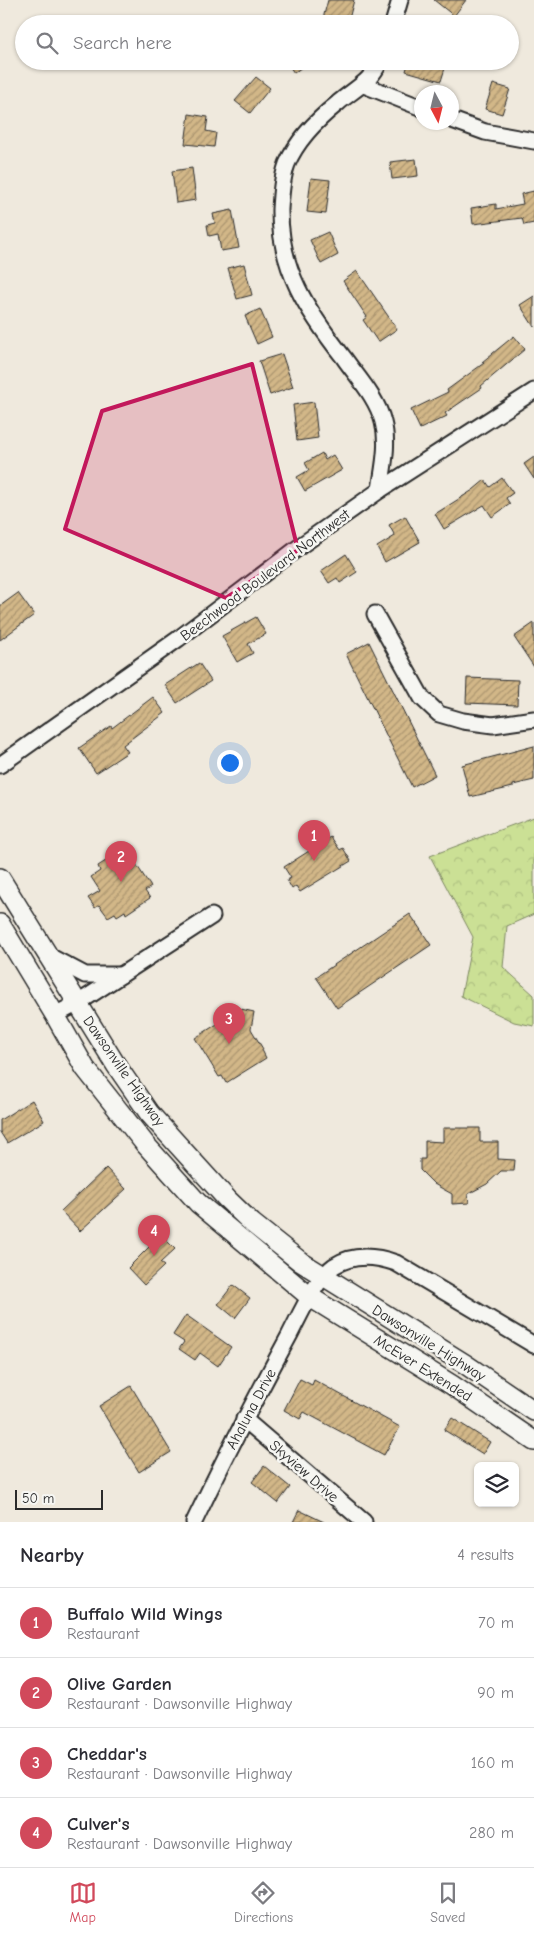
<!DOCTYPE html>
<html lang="en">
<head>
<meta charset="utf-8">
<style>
  :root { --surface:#fff; --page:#f2f2f3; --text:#2b2b33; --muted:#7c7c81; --line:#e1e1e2; --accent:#d1495b }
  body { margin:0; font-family:"Comic Neue",sans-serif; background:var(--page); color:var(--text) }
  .controls { position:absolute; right:15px; bottom:15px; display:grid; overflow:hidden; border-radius:8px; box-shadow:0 1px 4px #0004 }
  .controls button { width:45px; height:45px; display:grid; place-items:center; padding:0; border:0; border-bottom:1px solid var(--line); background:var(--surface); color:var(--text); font:25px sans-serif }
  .compass { position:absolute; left:414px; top:85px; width:45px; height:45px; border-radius:50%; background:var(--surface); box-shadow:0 1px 4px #0004; rotate:173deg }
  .scale { position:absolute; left:15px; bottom:12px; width:88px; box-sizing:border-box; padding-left:5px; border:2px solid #2b2b2b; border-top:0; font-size:14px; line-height:18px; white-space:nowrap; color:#2b2b2b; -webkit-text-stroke:4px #f6f6f2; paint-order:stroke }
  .you { position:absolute; left:229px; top:762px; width:18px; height:18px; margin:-12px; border:4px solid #fff; border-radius:50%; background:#1a73e8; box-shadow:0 0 0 8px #1a73e833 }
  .badge { display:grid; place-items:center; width:32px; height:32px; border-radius:50%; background:var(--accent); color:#fff; font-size:16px; font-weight:700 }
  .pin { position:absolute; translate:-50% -41px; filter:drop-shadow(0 1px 2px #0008) }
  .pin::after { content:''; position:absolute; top:26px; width:18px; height:15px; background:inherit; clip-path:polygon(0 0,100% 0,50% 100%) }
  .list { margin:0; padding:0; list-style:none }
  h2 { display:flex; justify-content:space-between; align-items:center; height:65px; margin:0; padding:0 20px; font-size:21px }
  h2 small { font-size:16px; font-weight:400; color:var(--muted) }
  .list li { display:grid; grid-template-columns:32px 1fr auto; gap:15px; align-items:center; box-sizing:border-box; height:70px; padding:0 20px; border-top:1px solid var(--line) }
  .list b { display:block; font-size:19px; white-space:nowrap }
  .list p { margin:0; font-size:16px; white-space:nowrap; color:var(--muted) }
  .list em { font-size:16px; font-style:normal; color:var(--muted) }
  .icon { flex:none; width:28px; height:28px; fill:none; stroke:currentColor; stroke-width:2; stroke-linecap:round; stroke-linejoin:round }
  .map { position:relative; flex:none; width:534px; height:1522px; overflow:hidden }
  .search { position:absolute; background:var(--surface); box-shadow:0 1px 4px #0004; left:15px; right:15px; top:15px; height:55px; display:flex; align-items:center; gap:12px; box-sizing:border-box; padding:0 18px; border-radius:28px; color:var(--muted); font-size:19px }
  .sheet { height:345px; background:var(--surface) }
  nav { display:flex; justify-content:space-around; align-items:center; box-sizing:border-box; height:70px; border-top:1px solid var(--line); background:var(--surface); font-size:14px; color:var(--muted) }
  nav a { display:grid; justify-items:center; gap:2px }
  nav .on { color:var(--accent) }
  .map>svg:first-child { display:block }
</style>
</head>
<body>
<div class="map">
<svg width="534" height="1522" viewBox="0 0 534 1522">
  <defs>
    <pattern id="forest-crowns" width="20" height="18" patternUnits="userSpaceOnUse" patternTransform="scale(1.25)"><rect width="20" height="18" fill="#cbe095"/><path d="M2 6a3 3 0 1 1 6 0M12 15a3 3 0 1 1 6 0" fill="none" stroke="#aec081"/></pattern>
    <pattern id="building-hatch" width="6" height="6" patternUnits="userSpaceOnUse" patternTransform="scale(1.25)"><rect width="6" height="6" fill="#d2b788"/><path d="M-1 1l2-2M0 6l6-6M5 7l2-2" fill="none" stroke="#ab956f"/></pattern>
  </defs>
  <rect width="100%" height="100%" fill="#efe9dd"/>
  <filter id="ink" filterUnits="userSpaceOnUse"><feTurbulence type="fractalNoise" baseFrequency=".02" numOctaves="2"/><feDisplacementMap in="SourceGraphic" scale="10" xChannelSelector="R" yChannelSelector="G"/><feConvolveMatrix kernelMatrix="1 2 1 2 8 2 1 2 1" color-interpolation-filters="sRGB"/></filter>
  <g filter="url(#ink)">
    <polygon fill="url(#forest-crowns)" stroke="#7b8660" points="534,817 534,914 507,926 503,967 534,995 534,1026 514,1022 461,996 473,937 430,856"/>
    <g fill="url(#building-hatch)" stroke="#2b2b2b">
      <polygon points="328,0 354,0 349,19 341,17 339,24 322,22"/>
      <polygon points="434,0 466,0 454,16"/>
      <polygon points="286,61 310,61 294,73"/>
      <polygon points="409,61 434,61 446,65 441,81 406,71"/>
      <polygon points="256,77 270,88 250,113 235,101"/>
      <polygon points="493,84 510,89 502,114 485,109"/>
      <polygon points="189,114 208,117 206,131 216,133 214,147 185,144"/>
      <polygon points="416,159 418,176 392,179 390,162"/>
      <polygon points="192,168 196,200 176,203 172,171"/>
      <polygon points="311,178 330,180 326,214 307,212"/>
      <polygon points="534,191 534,223 524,225 522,218 473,224 471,208 496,204 496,209 523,204 521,194"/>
      <polygon points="232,210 239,248 221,251 218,234 209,236 207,225 215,223 213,214"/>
      <polygon points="328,232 338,255 321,264 310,240"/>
      <polygon points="244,264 252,295 237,299 228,268"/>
      <polygon points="357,271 397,329 378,342 363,320 367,317 343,281"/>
      <polygon points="534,296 534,327 520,305"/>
      <polygon points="260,309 272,337 257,344 245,316"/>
      <polygon points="514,336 525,349 481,386 482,388 445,413 447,416 420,429 411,410 448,392 447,390 484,363 482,362"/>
      <polygon points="282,354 293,387 270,395 259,361"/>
      <polygon points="314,402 318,438 297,441 293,405"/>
      <polygon points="322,453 325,460 333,455 342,470 305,491 297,477 309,470 305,463"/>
      <polygon points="534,457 534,479 524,464"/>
      <polygon points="502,478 513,493 506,498 510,504 492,517 484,505 444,529 435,514 473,490 485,480 490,487"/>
      <polygon points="405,516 420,542 385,562 377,547 395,536 389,525"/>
      <polygon points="346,554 357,572 340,583 337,578 329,583 321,571"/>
      <polygon points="18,593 34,615 0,640 0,606"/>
      <polygon points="256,617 266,634 248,644 253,653 237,662 222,636"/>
      <polygon points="534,623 534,667 514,637"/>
      <polygon points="369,642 435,775 412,787 346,654"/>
      <polygon points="199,663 211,681 177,703 165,685"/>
      <polygon points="467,678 518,680 517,705 466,703"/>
      <polygon points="153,697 165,713 123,745 128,752 96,773 79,748 111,726 112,728"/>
      <polygon points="534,746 534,780 513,785 513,787 470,797 462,765"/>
      <polygon points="331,837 340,850 343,848 351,861 300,892 296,886 292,889 287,880 291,878 284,867"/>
      <polygon points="115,855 118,859 123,856 126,862 132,858 151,887 145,891 150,898 126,914 125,911 117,916 115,913 108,917 99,905 95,908 88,898 100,891 91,877 100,871 98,866"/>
      <polygon points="410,914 431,945 337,1008 316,977"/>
      <polygon points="241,1009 254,1012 251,1029 263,1049 262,1050 266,1058 226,1083 222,1076 219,1077 195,1038"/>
      <polygon points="32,1100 44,1121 7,1143 0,1132 0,1120"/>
      <polygon points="443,1128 480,1128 480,1142 498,1142 498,1159 515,1160 514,1171 501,1171 487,1184 468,1194 469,1203 452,1204 452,1194 434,1184 420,1170 420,1159 425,1159 425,1141 443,1142"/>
      <polygon points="106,1168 126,1189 80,1231 61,1211"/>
      <polygon points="161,1235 175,1249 160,1263 164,1266 144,1285 128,1268"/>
      <polygon points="233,1285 250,1298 235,1318 218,1304"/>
      <polygon points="186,1315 231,1347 218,1366 200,1353 195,1360 179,1349 184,1342 173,1335"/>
      <polygon points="300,1379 312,1385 314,1380 400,1427 384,1455 304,1412 300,1419 284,1410"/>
      <polygon points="131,1386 171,1452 139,1472 99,1406"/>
      <polygon points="452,1418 490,1442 483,1454 444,1430"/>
      <polygon points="264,1466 290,1487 278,1503 252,1482"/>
      <polygon points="299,1510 324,1522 293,1522"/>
    </g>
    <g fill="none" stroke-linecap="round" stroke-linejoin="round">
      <g stroke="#2b2b2b" stroke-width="19">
        <g id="minor">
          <polyline points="393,24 400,0"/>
          <path d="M380 61C371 82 354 89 338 103 318 119 297 140 287 164 282 178 281 193 280 209 279 269 308 312 344 358 358 378 377 398 383 422 389 444 383 468 380 490"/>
          <polyline points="364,85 422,108"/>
          <polyline points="452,120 485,132 534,141"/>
          <polyline points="375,614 422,698 439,714 463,721 493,725 534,719"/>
          <polyline points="0,765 178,639 303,544 380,490 534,391"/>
          <polyline points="47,955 85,975 121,975"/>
          <polyline points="55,1015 78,1003 212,916"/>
          <polyline points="244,1419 364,1522"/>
          <path d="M194 1522C224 1459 256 1397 289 1336 300 1315 315 1280 334 1266 354 1253 376 1256 396 1263L534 1345"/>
        </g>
      </g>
      <g stroke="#2b2b2b" stroke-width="22">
        <g id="major">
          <polyline points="0,878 116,1065 149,1113 227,1199 252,1223 301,1262 465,1364 534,1411"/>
          <polyline points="0,924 55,1015 85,1068 145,1144 198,1203 310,1297 452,1385 534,1441"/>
        </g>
      </g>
      <use href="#minor" stroke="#f6f6f2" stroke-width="15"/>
      <use href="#major" stroke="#f6f6f2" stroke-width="19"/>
    </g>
  </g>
  <path fill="#c2185b" fill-opacity="0.2" stroke="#c2185b" stroke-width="4" stroke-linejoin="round" d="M252 364 298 550 226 598 65 529 102 411Z"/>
  <g text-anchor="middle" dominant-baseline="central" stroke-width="5" stroke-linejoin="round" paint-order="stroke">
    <g font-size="15" fill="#2b2b2b" stroke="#f6f6f2">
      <text transform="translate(265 575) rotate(-37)">Beechwood Boulevard Northwest</text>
      <text transform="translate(124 1071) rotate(55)">Dawsonville Highway</text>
      <text transform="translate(429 1343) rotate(32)">Dawsonville Highway</text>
      <text transform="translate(423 1368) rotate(32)">McEver Extended</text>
      <text transform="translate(251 1409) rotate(-62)">Ahaluna Drive</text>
      <text transform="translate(304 1471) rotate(41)">Skyview Drive</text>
    </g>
  </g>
</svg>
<div class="controls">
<button><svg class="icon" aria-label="layers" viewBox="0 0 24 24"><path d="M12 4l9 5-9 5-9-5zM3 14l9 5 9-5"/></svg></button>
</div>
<svg class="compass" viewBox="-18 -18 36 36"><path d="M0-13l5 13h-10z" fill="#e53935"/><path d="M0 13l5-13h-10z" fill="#7c7c81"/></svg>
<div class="scale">50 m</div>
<div class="you"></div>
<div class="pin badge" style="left:314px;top:861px">1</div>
<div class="pin badge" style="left:121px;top:882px">2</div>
<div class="pin badge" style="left:229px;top:1044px">3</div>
<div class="pin badge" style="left:154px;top:1256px">4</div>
<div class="search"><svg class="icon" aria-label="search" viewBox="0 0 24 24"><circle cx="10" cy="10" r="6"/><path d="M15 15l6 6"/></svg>Search here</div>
</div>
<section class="sheet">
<h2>Nearby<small>4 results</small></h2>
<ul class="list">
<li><span class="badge">1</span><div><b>Buffalo Wild Wings</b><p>Restaurant</p></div><em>70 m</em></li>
<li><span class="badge">2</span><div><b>Olive Garden</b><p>Restaurant · Dawsonville Highway</p></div><em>90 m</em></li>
<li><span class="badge">3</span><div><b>Cheddar's</b><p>Restaurant · Dawsonville Highway</p></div><em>160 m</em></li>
<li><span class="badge">4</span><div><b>Culver's</b><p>Restaurant · Dawsonville Highway</p></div><em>280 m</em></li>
</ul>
</section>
<nav>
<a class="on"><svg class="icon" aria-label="map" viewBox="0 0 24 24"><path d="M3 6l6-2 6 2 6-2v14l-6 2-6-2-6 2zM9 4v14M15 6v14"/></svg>Map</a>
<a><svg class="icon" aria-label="directions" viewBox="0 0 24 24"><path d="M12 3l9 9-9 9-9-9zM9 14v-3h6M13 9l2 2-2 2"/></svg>Directions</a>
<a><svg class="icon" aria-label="saved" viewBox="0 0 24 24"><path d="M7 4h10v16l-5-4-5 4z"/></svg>Saved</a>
</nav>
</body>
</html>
